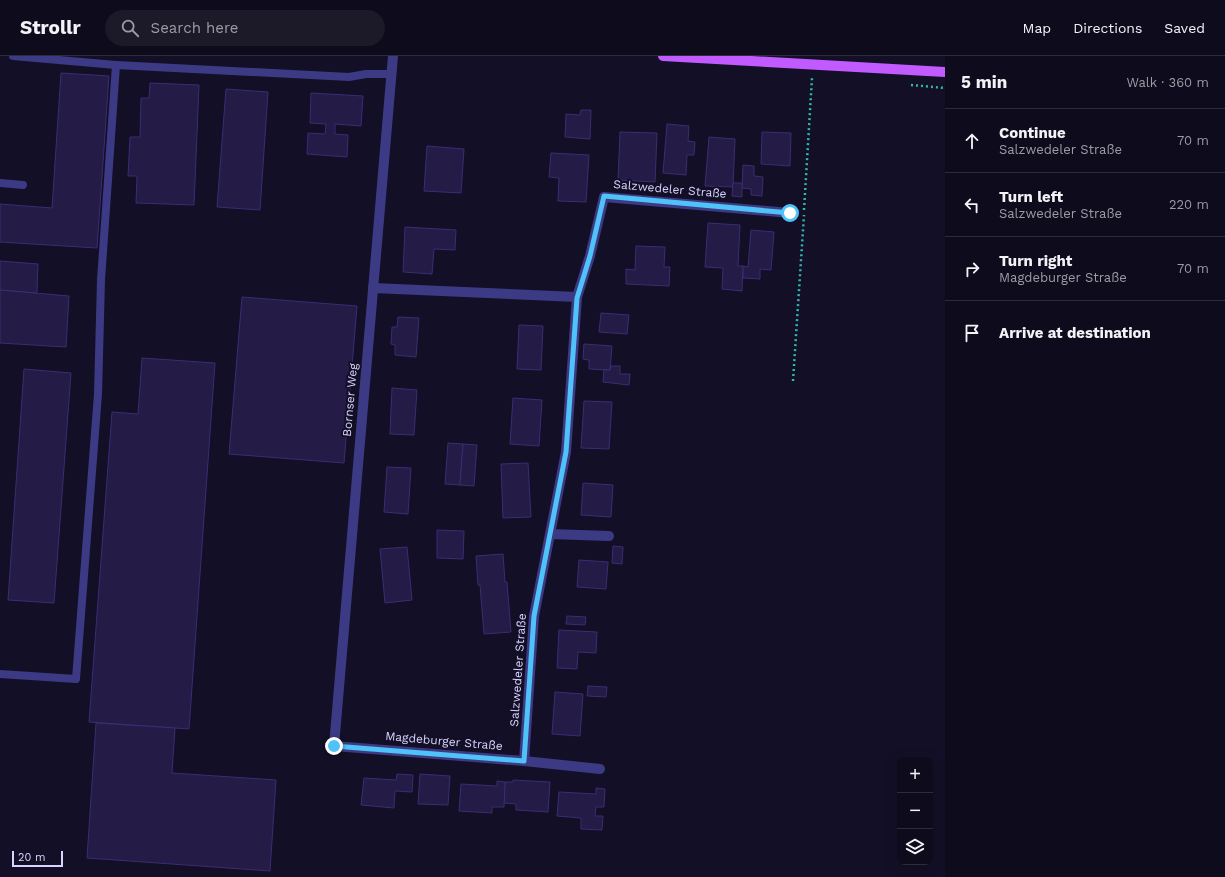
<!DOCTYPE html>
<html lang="en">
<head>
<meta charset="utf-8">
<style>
  :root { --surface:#0e0b1c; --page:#1c1929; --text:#f1f3f6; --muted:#9b9ba3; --line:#2e2b3b }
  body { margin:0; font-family:"Work Sans",sans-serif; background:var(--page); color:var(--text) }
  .controls { position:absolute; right:12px; bottom:12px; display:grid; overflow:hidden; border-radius:8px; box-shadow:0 4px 16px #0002 }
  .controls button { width:36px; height:36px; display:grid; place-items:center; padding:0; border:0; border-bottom:1px solid var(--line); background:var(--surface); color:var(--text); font:20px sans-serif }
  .scale { position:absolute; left:12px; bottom:10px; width:51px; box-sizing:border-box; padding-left:4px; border:2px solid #d9d4ff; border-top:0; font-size:11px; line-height:14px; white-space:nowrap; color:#d9d4ff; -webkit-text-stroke:3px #130f26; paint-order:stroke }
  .stop { position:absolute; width:12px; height:12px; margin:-9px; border:3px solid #4fc3f7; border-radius:50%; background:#fff }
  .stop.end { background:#4fc3f7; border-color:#fff; box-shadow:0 1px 4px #0008 }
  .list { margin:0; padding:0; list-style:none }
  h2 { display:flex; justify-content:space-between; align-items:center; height:52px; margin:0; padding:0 16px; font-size:17px }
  h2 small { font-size:13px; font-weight:400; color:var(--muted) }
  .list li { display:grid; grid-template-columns:26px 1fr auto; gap:12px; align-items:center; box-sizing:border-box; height:64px; padding:0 16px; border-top:1px solid var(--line) }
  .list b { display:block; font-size:15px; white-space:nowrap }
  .list p { margin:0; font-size:13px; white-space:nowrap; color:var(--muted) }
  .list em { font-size:13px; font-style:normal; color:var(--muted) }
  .icon { flex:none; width:22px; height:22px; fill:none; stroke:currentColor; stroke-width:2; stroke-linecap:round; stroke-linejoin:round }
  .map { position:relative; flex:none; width:945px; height:821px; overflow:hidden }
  header { display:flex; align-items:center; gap:24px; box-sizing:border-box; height:56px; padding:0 20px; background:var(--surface); border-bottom:1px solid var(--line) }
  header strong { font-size:19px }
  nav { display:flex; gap:22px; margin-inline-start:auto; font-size:14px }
  .search { width:280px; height:36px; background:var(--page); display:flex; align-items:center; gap:10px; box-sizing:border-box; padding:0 14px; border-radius:22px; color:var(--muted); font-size:15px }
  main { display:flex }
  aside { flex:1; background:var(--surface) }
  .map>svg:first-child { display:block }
</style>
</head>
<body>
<header>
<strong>Strollr</strong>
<div class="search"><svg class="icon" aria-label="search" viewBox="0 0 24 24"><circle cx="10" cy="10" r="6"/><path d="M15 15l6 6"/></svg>Search here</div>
<nav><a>Map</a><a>Directions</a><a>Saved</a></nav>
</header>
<main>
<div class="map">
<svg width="945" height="821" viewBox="0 0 945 821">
  <rect width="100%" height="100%" fill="#130f26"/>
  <g fill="#241b47" stroke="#3b2d73">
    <polygon points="61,17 109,20 97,192 0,186 0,148 52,152"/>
    <polygon points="150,27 199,29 194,149 136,147 137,120 128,120 130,81 140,81 141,42 149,42"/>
    <polygon points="226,33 268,36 260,154 217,151"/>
    <polygon points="311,37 363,40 361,70 335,68 335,78 348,79 347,101 307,98 308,77 325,78 326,68 310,67"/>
    <polygon points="581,54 591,54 590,83 565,81 566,58 580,59"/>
    <polygon points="667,68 689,70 688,85 695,86 694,99 687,99 686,119 663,117"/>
    <polygon points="620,76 657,77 655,126 618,124"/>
    <polygon points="762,76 791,77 790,110 761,108"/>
    <polygon points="709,81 735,83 733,131 705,130"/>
    <polygon points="427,90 464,93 461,137 424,135"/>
    <polygon points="551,97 589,99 586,146 558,145 559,122 549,121"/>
    <polygon points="743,109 754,110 754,120 763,121 762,140 751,139 751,133 742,132"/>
    <polygon points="733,127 742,127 742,141 732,140"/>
    <polygon points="708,167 740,169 738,210 743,210 742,235 722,233 723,212 705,211"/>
    <polygon points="405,171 456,174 455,194 434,193 432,218 403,216"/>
    <polygon points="751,174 774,176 771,214 760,213 760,223 743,222 743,210 748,211"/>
    <polygon points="636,190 665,191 664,211 670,211 669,230 626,228 626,213 635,214"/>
    <polygon points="0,205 38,208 37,237 0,234"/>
    <polygon points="0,234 69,240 66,291 0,287"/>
    <polygon points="242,241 357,250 344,407 229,398"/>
    <polygon points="601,257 629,259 627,278 599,276"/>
    <polygon points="398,261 419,262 416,301 395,299 395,289 391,288 392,271 397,271"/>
    <polygon points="519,269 543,270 541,314 517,313"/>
    <polygon points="584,288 612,290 610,314 589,313 589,304 583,303"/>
    <polygon points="142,302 215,307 189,673 89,666 112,356 138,358"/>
    <polygon points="611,310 620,310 620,318 630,318 629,329 603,326 604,314 610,314"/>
    <polygon points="24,313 71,317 54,547 8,544"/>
    <polygon points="392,332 417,334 414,379 390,378"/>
    <polygon points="513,342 542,344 539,390 510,388"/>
    <polygon points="584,345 612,346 609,393 581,392"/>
    <polygon points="448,387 463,388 460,429 445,428"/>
    <polygon points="463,388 477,389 474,430 460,429"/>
    <polygon points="528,407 531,461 503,462 501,408"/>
    <polygon points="387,411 411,412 408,458 384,456"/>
    <polygon points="583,427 613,429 611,461 581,459"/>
    <polygon points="437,474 464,475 463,503 437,502"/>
    <polygon points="613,490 623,491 622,508 612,507"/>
    <polygon points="407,491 412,544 385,547 380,493"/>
    <polygon points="503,498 505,526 507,526 511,576 484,578 480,529 478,529 476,500"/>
    <polygon points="579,504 608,506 606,533 577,531"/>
    <polygon points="567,560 586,561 585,569 566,568"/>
    <polygon points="559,574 597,576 596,597 578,596 577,613 557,612"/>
    <polygon points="588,630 607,631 606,641 587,640"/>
    <polygon points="555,636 583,638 580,680 552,678"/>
    <polygon points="96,667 175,672 172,717 276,724 270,815 87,802"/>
    <polygon points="397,718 413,719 412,736 395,735 394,752 361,749 364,722 396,724"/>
    <polygon points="420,718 450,720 448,749 418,748"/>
    <polygon points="513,724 550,726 548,756 516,754 516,748 504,747 505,726 513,726"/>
    <polygon points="497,725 505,726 504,751 492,751 492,757 459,755 461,728 497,730"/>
    <polygon points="596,732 605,733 604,751 596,751 595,760 603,760 602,774 581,773 581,762 557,760 559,736 596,738"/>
  </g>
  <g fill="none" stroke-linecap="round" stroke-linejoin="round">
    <g stroke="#2fb8b0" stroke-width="2.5" stroke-dasharray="2 3" stroke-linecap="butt">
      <polyline points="911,29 945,32"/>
      <polyline points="804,154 812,22"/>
      <polyline points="793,325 804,159"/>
    </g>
    <g stroke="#3d3a85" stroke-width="8">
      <polyline points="13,0 116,9"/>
      <polyline points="0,127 23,129"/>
      <polyline points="0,618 76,623 98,338 101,224 116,9 349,21 366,18 391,18"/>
    </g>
    <g stroke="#3d3a85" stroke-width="10">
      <polyline points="393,0 334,690 524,705 600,713"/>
      <polyline points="373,232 577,241"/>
      <polyline points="550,478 609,480"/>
      <polyline points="524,705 534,560 566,396 577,241 590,200 604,141 790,157"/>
    </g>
    <polyline stroke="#c25bff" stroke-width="10" points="663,0 945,16"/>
  </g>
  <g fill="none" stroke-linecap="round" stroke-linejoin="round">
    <polyline stroke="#4fc3f7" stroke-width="5" points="334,690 524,705 534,560 566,396 577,242 590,200 604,140 790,157"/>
  </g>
  <g text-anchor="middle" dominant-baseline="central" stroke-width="4" stroke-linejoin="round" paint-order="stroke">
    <g font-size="12" fill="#d9d4ff" stroke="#130f26">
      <text transform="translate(670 133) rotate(5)">Salzwedeler Straße</text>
      <text transform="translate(350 344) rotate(-85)">Bornser Weg</text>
      <text transform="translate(518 614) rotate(-86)">Salzwedeler Straße</text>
      <text transform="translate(444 685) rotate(5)">Magdeburger Straße</text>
    </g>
  </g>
</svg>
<div class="controls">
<button>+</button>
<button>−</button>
<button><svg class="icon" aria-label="layers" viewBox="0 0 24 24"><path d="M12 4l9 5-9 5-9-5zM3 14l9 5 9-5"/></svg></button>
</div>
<div class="scale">20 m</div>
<div class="stop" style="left:790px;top:157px"></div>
<div class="stop end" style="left:334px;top:690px"></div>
</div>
<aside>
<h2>5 min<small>Walk · 360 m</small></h2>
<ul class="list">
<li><svg class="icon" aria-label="ahead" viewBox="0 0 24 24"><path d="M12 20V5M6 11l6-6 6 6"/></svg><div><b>Continue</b><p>Salzwedeler Straße</p></div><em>70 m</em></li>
<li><svg class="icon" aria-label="left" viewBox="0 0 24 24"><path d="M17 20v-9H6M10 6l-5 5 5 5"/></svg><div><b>Turn left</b><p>Salzwedeler Straße</p></div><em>220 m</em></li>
<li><svg class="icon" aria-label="right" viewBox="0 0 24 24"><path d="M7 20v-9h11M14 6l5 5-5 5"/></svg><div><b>Turn right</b><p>Magdeburger Straße</p></div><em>70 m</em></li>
<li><svg class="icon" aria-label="arrive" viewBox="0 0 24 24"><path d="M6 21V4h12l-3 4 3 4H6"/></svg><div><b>Arrive at destination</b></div></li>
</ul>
</aside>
</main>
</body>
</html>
